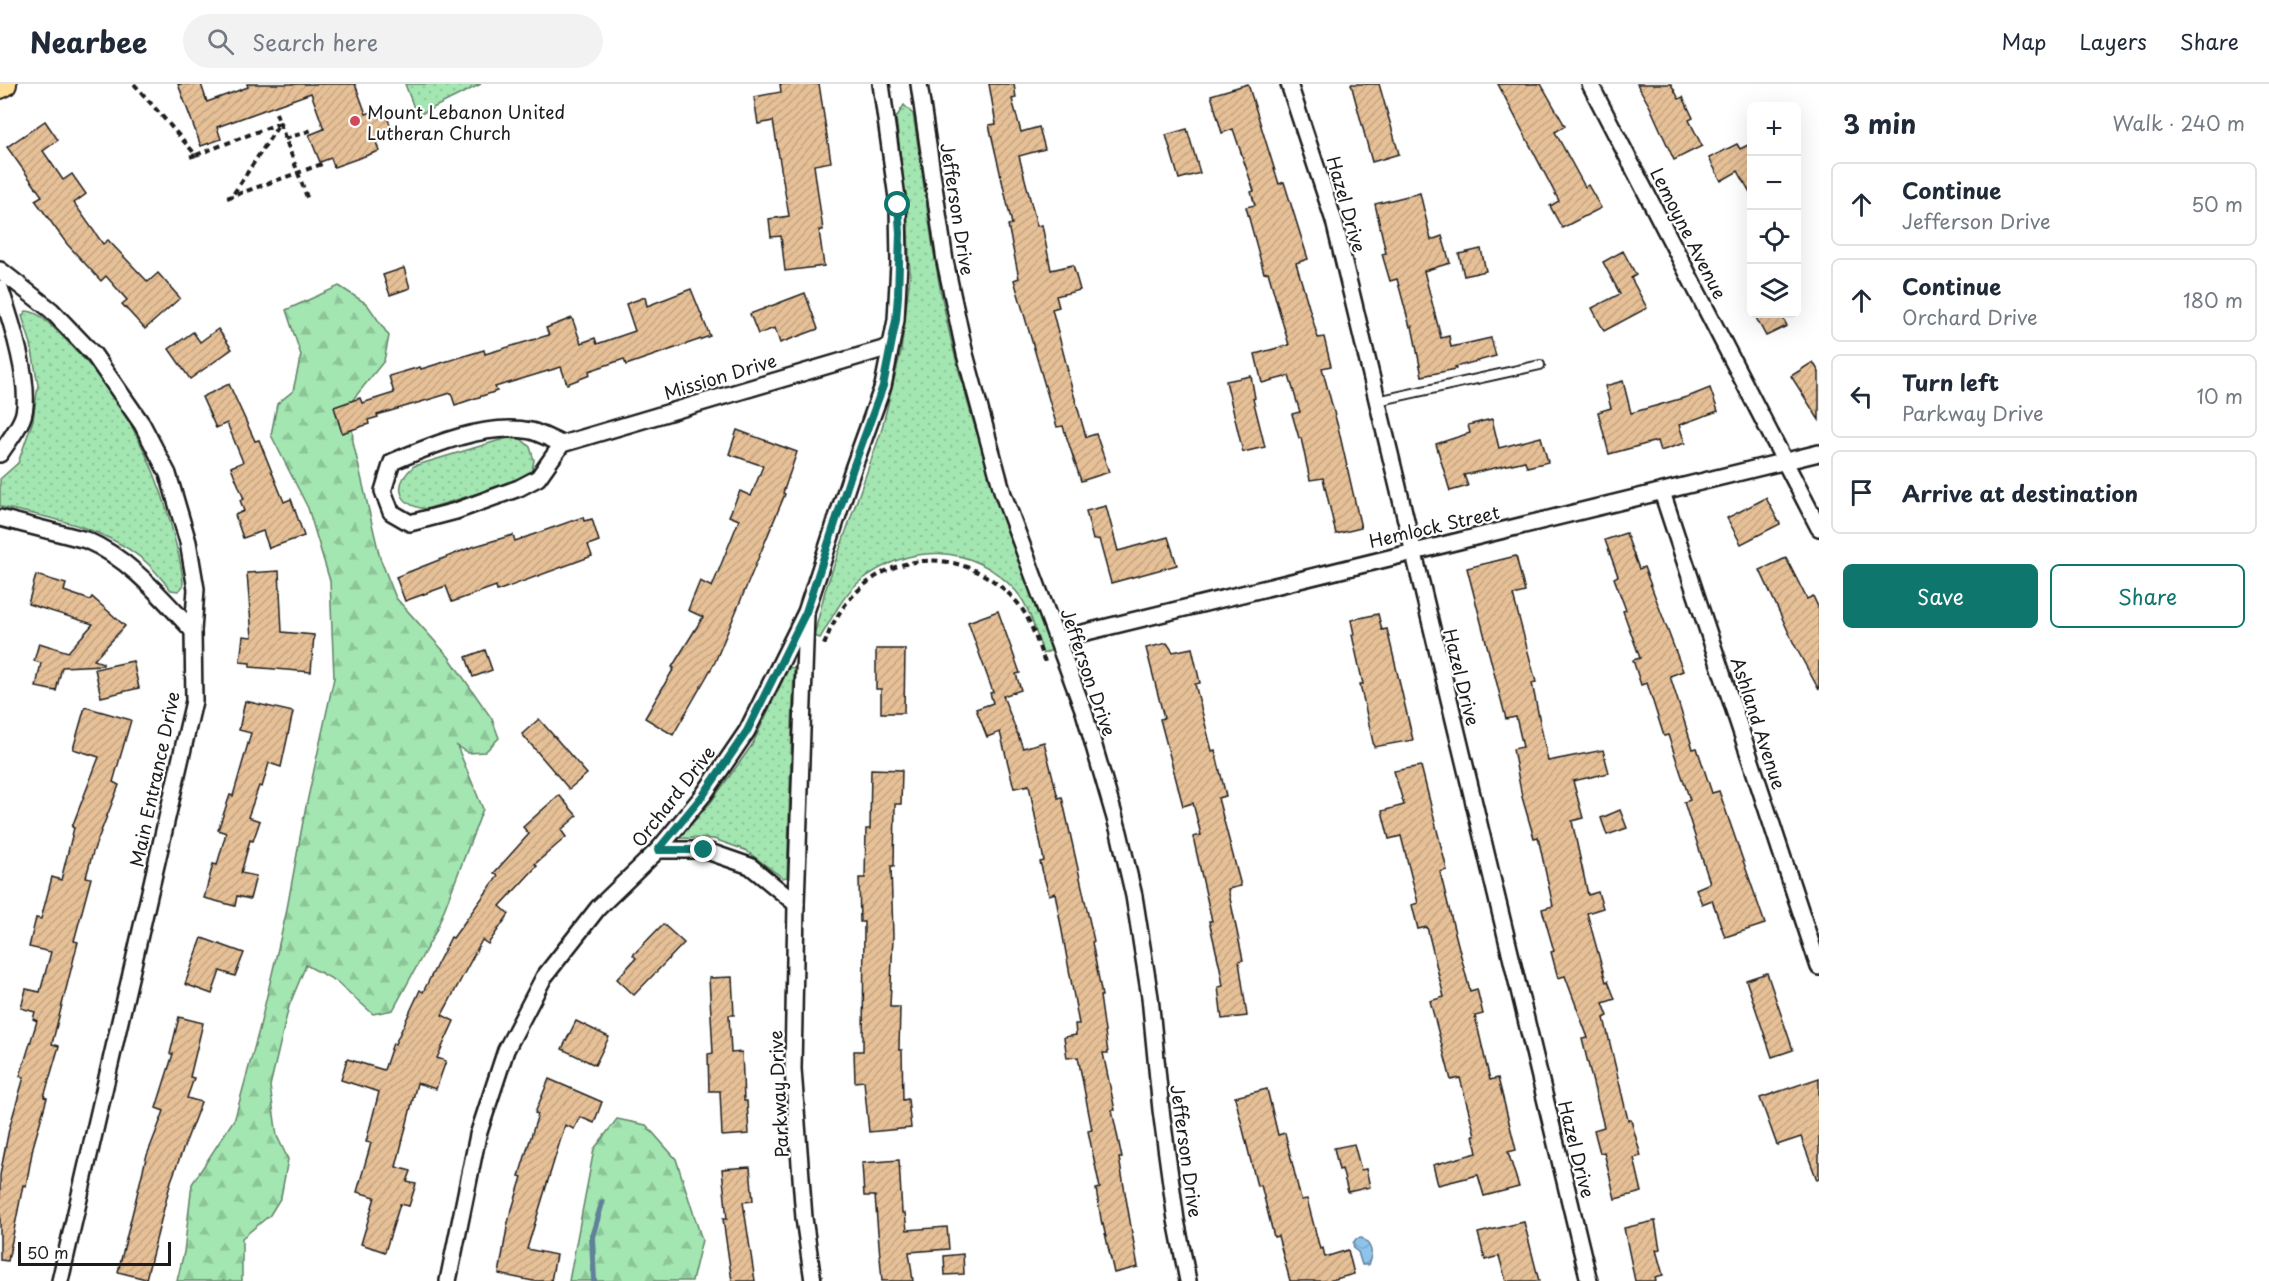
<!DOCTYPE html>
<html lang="en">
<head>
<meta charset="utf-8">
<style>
  :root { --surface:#fff; --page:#f2f2f3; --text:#1f2937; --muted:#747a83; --line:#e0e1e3; --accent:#0f766e }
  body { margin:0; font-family:"Playpen Sans",sans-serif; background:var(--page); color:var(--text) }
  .controls { position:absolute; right:18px; top:18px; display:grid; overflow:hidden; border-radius:9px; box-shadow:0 6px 24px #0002 }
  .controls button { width:54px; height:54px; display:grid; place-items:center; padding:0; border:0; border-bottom:2px solid var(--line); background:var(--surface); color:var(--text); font:30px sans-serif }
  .scale { position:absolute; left:18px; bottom:15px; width:153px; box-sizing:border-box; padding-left:6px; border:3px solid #1c1c1c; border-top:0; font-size:16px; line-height:21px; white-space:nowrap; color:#1c1c1c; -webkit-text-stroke:4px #fff; paint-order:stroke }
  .stop { position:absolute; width:18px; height:18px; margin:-14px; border:4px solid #0f766e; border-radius:50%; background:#fff }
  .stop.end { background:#0f766e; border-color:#fff; box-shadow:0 2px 6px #0008 }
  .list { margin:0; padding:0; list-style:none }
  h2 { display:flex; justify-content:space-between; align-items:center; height:78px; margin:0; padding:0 24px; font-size:26px }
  h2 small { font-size:20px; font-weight:400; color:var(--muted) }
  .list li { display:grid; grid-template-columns:39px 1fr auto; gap:18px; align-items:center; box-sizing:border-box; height:84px; margin:0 12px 12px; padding:0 12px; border:2px solid var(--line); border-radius:9px }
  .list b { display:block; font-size:22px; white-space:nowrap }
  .list p { margin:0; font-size:20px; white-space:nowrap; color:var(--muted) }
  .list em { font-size:20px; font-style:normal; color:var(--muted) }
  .actions { display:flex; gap:12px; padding:18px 24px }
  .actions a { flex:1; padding:14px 0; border:2px solid var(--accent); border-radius:9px; text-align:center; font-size:21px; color:var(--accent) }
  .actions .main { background:var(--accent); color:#fff }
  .icon { flex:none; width:33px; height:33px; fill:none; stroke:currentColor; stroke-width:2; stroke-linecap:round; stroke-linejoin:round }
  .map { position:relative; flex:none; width:1819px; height:1197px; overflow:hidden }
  header { display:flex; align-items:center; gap:36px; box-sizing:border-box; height:84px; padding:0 30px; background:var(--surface); border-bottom:2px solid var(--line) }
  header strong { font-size:28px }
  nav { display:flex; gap:33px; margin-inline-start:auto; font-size:21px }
  .search { width:420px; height:54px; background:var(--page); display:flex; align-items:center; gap:15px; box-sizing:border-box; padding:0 21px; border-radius:33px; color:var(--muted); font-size:22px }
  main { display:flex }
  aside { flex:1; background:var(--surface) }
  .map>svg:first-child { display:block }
</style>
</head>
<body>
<header>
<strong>Nearbee</strong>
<div class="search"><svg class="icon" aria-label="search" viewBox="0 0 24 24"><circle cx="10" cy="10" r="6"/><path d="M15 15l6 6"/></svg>Search here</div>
<nav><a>Map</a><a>Layers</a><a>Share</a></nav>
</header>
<main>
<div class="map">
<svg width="1819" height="1197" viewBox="0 0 1819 1197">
  <defs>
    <pattern id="grass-dots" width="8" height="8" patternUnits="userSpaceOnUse" patternTransform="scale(1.5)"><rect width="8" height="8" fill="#a3e6b1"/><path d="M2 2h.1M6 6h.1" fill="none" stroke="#8cc598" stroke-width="1.8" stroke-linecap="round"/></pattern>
    <pattern id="forest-firs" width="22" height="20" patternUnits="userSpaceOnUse" patternTransform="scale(1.5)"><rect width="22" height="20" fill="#a3e6b1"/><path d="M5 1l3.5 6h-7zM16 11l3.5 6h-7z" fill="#8cc598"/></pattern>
    <pattern id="water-waves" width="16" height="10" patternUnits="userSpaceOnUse" patternTransform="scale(1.5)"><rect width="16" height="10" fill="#8ec4ec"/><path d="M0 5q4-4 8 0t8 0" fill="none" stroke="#7aa8ca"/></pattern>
    <pattern id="building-hatch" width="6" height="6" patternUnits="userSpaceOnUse" patternTransform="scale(1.5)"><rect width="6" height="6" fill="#e6c097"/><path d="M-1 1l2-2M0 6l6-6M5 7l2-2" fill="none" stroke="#c5a482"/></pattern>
  </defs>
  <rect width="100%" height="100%" fill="#fff"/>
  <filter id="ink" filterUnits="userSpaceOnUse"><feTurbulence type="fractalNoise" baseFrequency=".0167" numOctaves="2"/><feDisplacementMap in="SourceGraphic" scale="12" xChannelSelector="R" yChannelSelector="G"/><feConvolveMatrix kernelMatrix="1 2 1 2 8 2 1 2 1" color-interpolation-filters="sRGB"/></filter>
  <g filter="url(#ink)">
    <g fill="url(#grass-dots)" stroke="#608166" stroke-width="1.5">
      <polygon points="405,0 481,0 417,32"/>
      <path d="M904 21 913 30C923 91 930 154 942 214 966 335 1011 451 1052 566L1043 570C1036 549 1030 523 1016 507 971 458 909 459 859 498 842 512 831 536 820 554L814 552 825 507 881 348 901 267 910 191 907 128 896 34Z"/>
      <path d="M26 227C41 228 51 242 62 252 119 306 158 380 175 457 179 472 183 486 183 502L178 507 171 506C163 497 155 486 146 478 105 443 52 434 0 423V395L18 379 33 336 38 301 31 260 22 232Z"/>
      <path d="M507 354 521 355 530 363 534 376 532 387 522 396 426 425C398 421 392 401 414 382Z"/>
      <polygon points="789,583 794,584 787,793 783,794 745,766 714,755 679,754 711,718 752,661"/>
    </g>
    <g fill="url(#forest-firs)" stroke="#608166" stroke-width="1.5">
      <polygon points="339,202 367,220 389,252 384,277 351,318 353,358 380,474 396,514 449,573 492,635 499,654 485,668 468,669 457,662 483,725 436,847 393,926 373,930 336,897 306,881 289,922 270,1002 277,1052 288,1075 281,1113 270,1131 242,1154 242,1197 177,1197 184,1168 192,1100 235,1034 259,946 286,830 304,732 334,594 330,497 308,424 271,351 277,320 293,307 301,271 286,226"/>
      <polygon points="617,1035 646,1041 676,1075 702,1156 692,1197 569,1197 594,1065"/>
    </g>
    <path fill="url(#water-waves)" stroke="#608199" stroke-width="1.5" d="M1362 1154C1373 1163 1373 1169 1368 1181H1362L1358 1168 1354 1165 1353 1159 1356 1155Z"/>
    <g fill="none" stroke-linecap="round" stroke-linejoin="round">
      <polyline stroke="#608199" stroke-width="6" points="594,1197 592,1153 602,1119"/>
    </g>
    <g fill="url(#building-hatch)" stroke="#1c1c1c" stroke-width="1.5">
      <polygon points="178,0 201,0 207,18 248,3 247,0 355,0 366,30 384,24 394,52 376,58 379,67 334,83 331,74 320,78 309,51 324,45 311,9 217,43 221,55 201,62"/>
      <polygon points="780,0 819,0 831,78 814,81 823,146 819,146 824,182 785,187 781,152 771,153 769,135 789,132 773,37 758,40 754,13 781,8"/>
      <polygon points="989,0 1014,0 1016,14 1012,15 1021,48 1039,43 1045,65 1019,72 1037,142 1042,141 1051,186 1073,181 1080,206 1056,212 1059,223 1052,225 1068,287 1067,287 1086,353 1096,350 1109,388 1081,397 1063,342 1057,343 1014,196 1019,194 1008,141 1012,140 989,41 996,40"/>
      <polygon points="1248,0 1279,100 1284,98 1308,175 1296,179 1318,254 1324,253 1331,282 1322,284 1338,343 1361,444 1336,450 1323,394 1310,396 1301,354 1299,354 1292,330 1300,328 1289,292 1262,299 1255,270 1289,261 1268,188 1264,189 1246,123 1255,121 1251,108 1254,107 1233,45 1222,49 1211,11"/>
      <polygon points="1351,0 1379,0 1399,70 1372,78"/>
      <polygon points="1498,0 1541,0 1565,42 1555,48 1585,103 1588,101 1601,124 1562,144 1550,122 1559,117"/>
      <polygon points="1637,0 1671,0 1679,15 1683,13 1693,34 1689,36 1702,62 1674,76 1650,23"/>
      <polygon points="45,37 58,56 43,67 63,96 72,90 86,110 74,119 103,160 108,156 148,198 158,189 180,214 145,245 122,220 127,216 106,192 101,197 67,160 35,116 42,112 7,63"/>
      <polygon points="1187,45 1200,89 1179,95 1166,51"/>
      <polygon points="1752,59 1752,112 1738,87 1721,97 1709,74 1737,60 1740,65"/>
      <polygon points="1420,109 1431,156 1442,152 1450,179 1424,187 1441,254 1449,252 1451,263 1491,254 1496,272 1455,283 1456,285 1422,292 1412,242 1410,243 1397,195 1390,197 1382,170 1386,169 1375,120"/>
      <polygon points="1481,165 1486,187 1464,192 1459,170"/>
      <polygon points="1623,167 1636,191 1631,194 1647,224 1604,247 1592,224 1620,210 1603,178"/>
      <polygon points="404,184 410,204 390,211 383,191"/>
      <polygon points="691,205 710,252 626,281 624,275 589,287 590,291 567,300 561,283 495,303 497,307 455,321 451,309 377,331 378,333 368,336 369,340 342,349 334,323 360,314 362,319 394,309 389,292 420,283 421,285 484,266 485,270 549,251 546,244 572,234 581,259 595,254 597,260 635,247 626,220 645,213 647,222"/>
      <polygon points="805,209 818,245 780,259 775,244 758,250 750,230"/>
      <polygon points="1754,230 1781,230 1787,242 1766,252"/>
      <polygon points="218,245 232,265 190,295 169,265 193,248 200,258"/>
      <polygon points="1813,278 1819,288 1819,336 1791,292"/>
      <polygon points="1251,292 1255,314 1253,315 1265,363 1243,368 1226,297"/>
      <polygon points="1623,297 1631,329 1690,312 1710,304 1718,327 1679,341 1685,359 1660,367 1657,357 1609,370 1598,328 1611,324 1605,302"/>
      <polygon points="229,300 255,357 259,356 284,418 291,415 304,452 269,464 263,447 243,454 235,431 244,427 240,416 244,415 231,383 243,378 227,339 216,344 202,313"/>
      <polygon points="1492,335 1499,364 1541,353 1548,378 1527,383 1525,377 1464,391 1468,402 1450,407 1436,360 1470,349 1468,341"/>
      <polygon points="737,346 797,368 783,409 785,410 715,578 673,651 645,634 674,584 672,583 703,533 688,526 700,497 712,503 739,436 729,432 740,407 751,412 763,382 729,370"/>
      <polygon points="1766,414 1780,440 1741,460 1727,434"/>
      <polygon points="1106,422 1118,467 1168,453 1177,481 1111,499 1099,455 1093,456 1086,427"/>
      <polygon points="583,433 584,437 592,435 599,457 588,461 592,472 497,507 496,502 452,518 446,502 405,517 396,493 472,463 513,451 515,457"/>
      <polygon points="1626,449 1639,485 1644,483 1683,587 1670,592 1693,665 1697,664 1712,709 1719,707 1765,840 1725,853 1712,816 1702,820 1696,805 1710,799 1684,718 1690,716 1668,651 1664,652 1647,599 1641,601 1633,576 1640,574 1623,527 1626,526 1614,494 1618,492 1605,456"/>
      <polygon points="1516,472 1525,508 1513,511 1536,598 1532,599 1548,677 1603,666 1609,689 1573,697 1583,734 1572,737 1588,811 1598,808 1603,824 1587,829 1606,898 1608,897 1615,915 1603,919 1608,932 1604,934 1628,1036 1631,1036 1641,1072 1634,1074 1642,1108 1615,1115 1604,1068 1600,1069 1594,1046 1604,1043 1582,955 1588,954 1565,892 1558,894 1551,868 1554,867 1542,825 1553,822 1538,753 1534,754 1522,713 1513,665 1523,663 1516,633 1506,635 1467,484"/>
      <polygon points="1786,474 1807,515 1813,512 1819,525 1819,606 1794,560 1760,486"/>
      <polygon points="279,487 282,548 314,551 311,588 250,583 250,579 240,578 243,552 252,553 247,489"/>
      <polygon points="36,491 66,500 64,507 90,516 92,513 125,542 94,576 103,579 103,581 62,583 56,607 36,603 41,579 34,577 39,559 68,568 93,540 28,520"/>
      <polygon points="998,527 1020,589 1016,590 1021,606 1003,612 1023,664 1044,658 1058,714 1062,713 1094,857 1092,858 1102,912 1100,912 1108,969 1103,969 1115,1026 1112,1026 1122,1074 1119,1074 1138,1183 1114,1189 1103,1140 1102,1141 1096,1105 1100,1104 1088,1047 1092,1046 1078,973 1067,974 1064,953 1076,951 1075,940 1079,940 1055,809 1049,811 1040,778 1044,777 1029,701 1014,704 1000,648 987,653 976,625 993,619 990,609 993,608 968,538"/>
      <polygon points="1378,530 1382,546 1387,545 1413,656 1374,663 1360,600 1363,600 1352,551 1354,550 1351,536"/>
      <polygon points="1167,559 1173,568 1192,564 1200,599 1195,600 1212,667 1215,666 1226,712 1218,714 1241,802 1228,805 1243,876 1239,877 1247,932 1222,935 1218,903 1223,902 1220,884 1209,837 1212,837 1193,753 1201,751 1193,719 1183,722 1160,635 1164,634 1146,564"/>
      <polygon points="876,565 905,565 904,629 881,629 881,605 876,605"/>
      <polygon points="485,566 492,586 473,593 466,573"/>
      <polygon points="133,577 139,604 101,613 95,585"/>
      <polygon points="245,617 293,628 281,683 269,679 262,703 259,702 248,733 260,737 253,757 250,756 241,789 256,792 250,815 237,812 235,822 204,814 213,780 217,781 226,749 218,746 230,711 233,712 251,649 239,646"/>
      <polygon points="85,623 131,636 113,698 119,701 93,768 86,793 91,794 74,857 78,858 52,960 59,962 44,1013 47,1014 33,1063 26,1102 23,1101 8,1177 0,1176 0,1091 9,1045 24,993 20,992 37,937 33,935 35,928 21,924 26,905 40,908 51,868 29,863 36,834 41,835 52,793 61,796 74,744 72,743 99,673 73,665"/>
      <polygon points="539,635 587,690 569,705 522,650"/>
      <polygon points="1421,682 1447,786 1440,788 1454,845 1470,907 1477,905 1483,930 1475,932 1490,996 1498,994 1516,1066 1508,1068 1519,1103 1484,1112 1478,1091 1438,1101 1433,1081 1477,1069 1473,1051 1475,1051 1460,994 1451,996 1430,917 1444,913 1427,843 1418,845 1412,821 1418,819 1401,752 1389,755 1382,727 1404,721 1394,687"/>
      <polygon points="871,685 902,686 901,720 895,720 894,782 891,782 893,853 890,923 900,923 899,966 902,966 903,1016 908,1015 911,1044 869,1048 864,997 855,998 854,967 863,967 864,838 860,838 859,794 865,794 866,745 870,745"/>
      <polygon points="559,711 577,732 561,746 566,753 535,780 537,782 500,822 509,830 488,860 482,856 442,931 454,937 437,974 446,977 436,1005 417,999 396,1083 411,1087 407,1098 416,1100 409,1122 400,1120 385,1168 361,1160 375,1113 357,1108 371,1059 366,1058 379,1008 341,996 347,975 384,986 393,959 395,960 420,906 423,908 451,853 453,854 498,792 494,789 529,750 523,743"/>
      <polygon points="1620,726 1627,744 1607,751 1601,734"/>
      <polygon points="663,840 684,859 634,911 617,895 636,874 633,871"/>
      <polygon points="202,854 244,869 235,892 220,887 212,910 185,900"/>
      <polygon points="1767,889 1793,966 1772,973 1746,896"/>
      <polygon points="732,893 734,931 729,931 731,969 742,968 744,1017 747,1017 749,1050 722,1052 720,1007 709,1007 708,970 713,969 709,894"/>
      <polygon points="179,933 203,939 190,993 194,994 187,1014 201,1018 171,1097 146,1195 118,1188 146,1074 164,1027 156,1024 173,970 170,970"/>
      <polygon points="576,937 609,953 595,981 562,965"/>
      <polygon points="1819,994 1819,1095 1817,1096 1801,1053 1777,1061 1760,1014"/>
      <polygon points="549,995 602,1018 594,1039 580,1033 574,1045 565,1041 527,1165 556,1171 551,1197 533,1197 499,1190 508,1138 522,1093 519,1092 538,1030 535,1029"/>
      <polygon points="1267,1005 1278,1051 1285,1049 1301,1116 1307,1115 1320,1165 1323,1164 1325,1173 1348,1166 1354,1190 1328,1197 1290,1197 1278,1152 1274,1153 1261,1101 1257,1102 1235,1013"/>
      <polygon points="1354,1060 1361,1086 1366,1085 1370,1103 1348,1108 1342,1085 1339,1086 1334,1064"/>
      <polygon points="899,1076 902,1129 905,1129 907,1146 947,1143 949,1165 909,1168 913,1197 882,1197 875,1112 864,1112 862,1079"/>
      <polygon points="750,1083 753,1117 743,1118 755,1197 732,1197 723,1135 727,1135 722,1085"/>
      <polygon points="1655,1137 1660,1165 1656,1166 1663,1191 1655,1193 1656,1197 1635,1197 1624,1144"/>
      <polygon points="1524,1138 1539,1197 1506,1197 1499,1172 1485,1176 1478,1149"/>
      <polygon points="963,1170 964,1190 945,1191 944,1172"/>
    </g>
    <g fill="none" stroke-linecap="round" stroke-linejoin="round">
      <g stroke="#1c1c1c" stroke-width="12">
        <polyline id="lane" points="1377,317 1540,281"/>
      </g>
      <g stroke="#1c1c1c" stroke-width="20">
        <g id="street">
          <polyline points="919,0 945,177 965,270 1003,410 1084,628 1119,748 1134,812 1150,913 1161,1026 1176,1136 1188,1197"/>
          <polyline points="1289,0 1334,137 1589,1197"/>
          <polyline points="1590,0 1819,444"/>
          <polyline points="0,186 51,226 94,271 142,340 168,390 188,458 196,505 193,547 194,617 60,1197"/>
          <path d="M0 204C10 233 34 307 22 335 17 347 7 359 0 370"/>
          <path d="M562 360C552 356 542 350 531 347 487 338 432 361 392 378L383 407 391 428 410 439 456 427 519 404 538 394 562 360 890 263"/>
          <polyline points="1662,408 1819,883"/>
          <path d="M0 434 86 456C129 474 161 513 193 547"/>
          <polyline points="806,531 796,820 793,985 804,1134 813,1197"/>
          <polyline points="1058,555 1819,369"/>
          <polyline points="658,766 704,766 750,782 796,820"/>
          <polyline points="448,1197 478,1051 506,966 544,893 598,824 658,766 704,710 747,647 806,528 853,385 883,302 896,236 899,179 898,121 881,0"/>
        </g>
      </g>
      <g stroke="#1c1c1c" stroke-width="28">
        <polyline id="primary" points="0,2 4,0"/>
      </g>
      <g stroke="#1c1c1c" stroke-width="4" stroke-dasharray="6 4.5" stroke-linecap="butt">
        <polyline points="134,0 196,71 189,73"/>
        <polyline points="276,29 308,116"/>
        <polyline points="285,55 312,46"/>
        <polyline points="196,71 280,39 232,112"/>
        <polyline points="227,114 325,79"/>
        <path d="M823 558 825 559C854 474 950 447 1014 515 1030 531 1036 556 1044 576L1047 575"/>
      </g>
      <use href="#lane" stroke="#fff" stroke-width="8"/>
      <use href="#street" stroke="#fff" stroke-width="15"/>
      <use href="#primary" stroke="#ffdd96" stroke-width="24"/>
    </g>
  </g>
  <g fill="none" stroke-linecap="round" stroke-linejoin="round" filter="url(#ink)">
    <polyline stroke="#0f766e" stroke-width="8" points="704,766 658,766 704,710 747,647 806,528 853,384 883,302 896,236 898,212 900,149 898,121"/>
  </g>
  <circle fill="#d1495b" stroke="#fff" stroke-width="2" cx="355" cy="37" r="6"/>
  <g text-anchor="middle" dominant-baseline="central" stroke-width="4.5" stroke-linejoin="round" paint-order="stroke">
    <g font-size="18" fill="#1c1c1c" stroke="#fff" text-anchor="start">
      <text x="367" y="27">Mount Lebanon United<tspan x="367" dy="21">Lutheran Church</tspan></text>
    </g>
    <g font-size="18" fill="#1c1c1c" stroke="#fff">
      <text transform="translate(1347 120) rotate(74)">Hazel Drive</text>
      <text transform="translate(958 125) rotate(81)">Jefferson Drive</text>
      <text transform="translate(1689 149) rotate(63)">Lemoyne Avenue</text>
      <text transform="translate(720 292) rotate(-17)">Mission Drive</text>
      <text transform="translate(1434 442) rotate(-13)">Hemlock Street</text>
      <text transform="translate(1089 588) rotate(71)">Jefferson Drive</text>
      <text transform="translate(1462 593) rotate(76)">Hazel Drive</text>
      <text transform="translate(1759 639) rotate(72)">Ashland Avenue</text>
      <text transform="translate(154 695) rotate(-78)">Main Entrance Drive</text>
      <text transform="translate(673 712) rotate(-52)">Orchard Drive</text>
      <text transform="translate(778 1010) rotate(-93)">Parkway Drive</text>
      <text transform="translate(1577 1065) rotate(76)">Hazel Drive</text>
      <text transform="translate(1187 1067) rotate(82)">Jefferson Drive</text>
    </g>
  </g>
</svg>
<div class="controls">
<button>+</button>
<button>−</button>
<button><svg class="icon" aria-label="locate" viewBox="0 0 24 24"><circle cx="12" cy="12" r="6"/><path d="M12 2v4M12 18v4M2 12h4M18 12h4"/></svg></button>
<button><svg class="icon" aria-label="layers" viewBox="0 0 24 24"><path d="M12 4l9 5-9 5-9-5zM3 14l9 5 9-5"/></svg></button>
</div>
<div class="scale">50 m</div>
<div class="stop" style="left:898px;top:121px"></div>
<div class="stop end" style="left:704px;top:766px"></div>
</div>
<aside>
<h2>3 min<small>Walk · 240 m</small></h2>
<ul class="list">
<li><svg class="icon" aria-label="ahead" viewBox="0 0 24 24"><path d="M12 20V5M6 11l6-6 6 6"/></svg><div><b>Continue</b><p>Jefferson Drive</p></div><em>50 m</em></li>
<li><svg class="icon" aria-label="ahead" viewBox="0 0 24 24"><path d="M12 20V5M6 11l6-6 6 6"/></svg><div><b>Continue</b><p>Orchard Drive</p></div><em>180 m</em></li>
<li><svg class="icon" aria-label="left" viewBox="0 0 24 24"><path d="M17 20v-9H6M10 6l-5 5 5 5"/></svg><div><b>Turn left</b><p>Parkway Drive</p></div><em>10 m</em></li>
<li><svg class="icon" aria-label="arrive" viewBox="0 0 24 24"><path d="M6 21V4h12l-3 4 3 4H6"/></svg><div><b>Arrive at destination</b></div></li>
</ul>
<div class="actions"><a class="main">Save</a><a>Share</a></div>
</aside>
</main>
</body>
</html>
